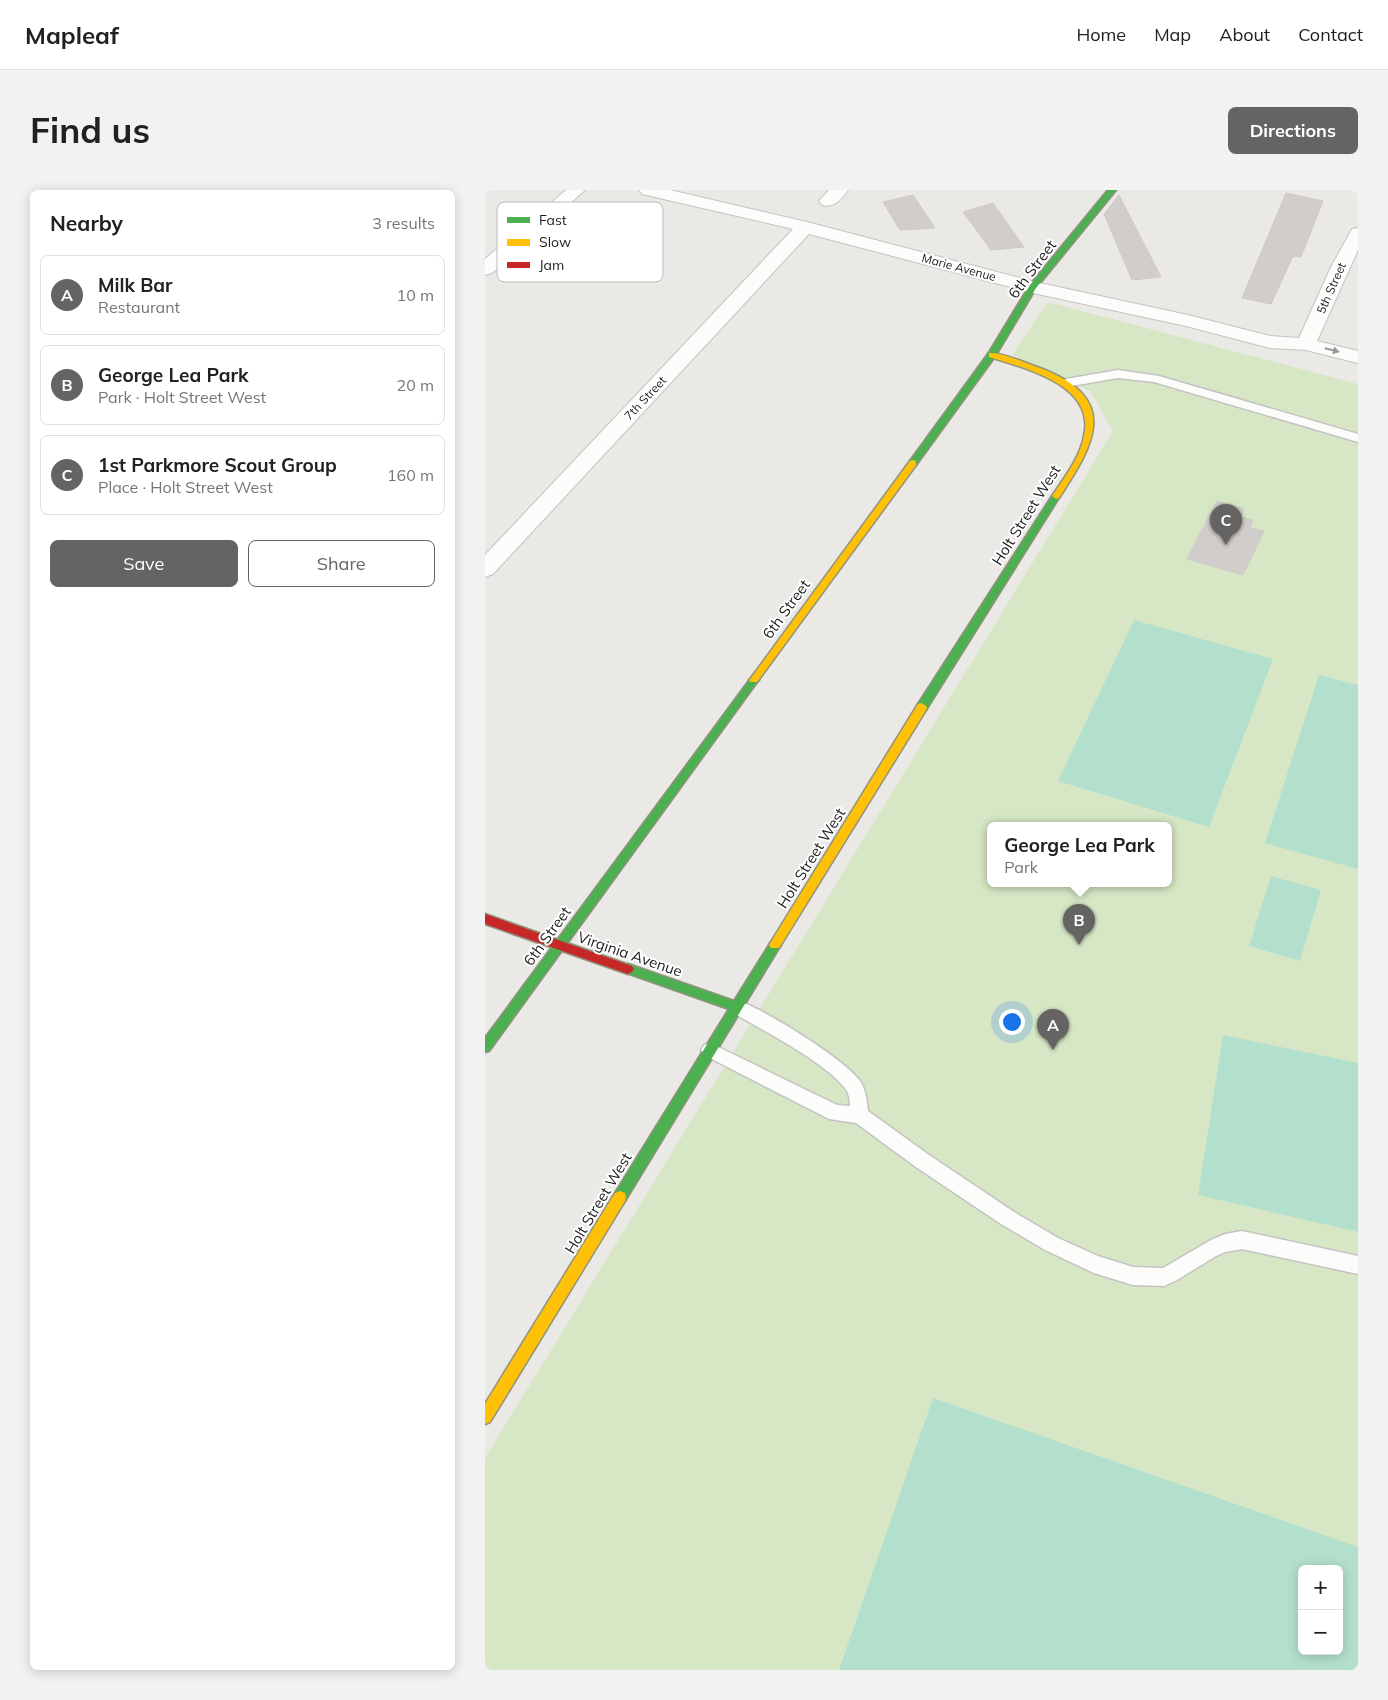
<!DOCTYPE html>
<html lang="en">
<head>
<meta charset="utf-8">
<style>
  :root { --surface:#fff; --page:#f2f2f2; --text:#202124; --muted:#757577; --line:#e0e0e0; --accent:#656463 }
  body { margin:0; font-family:Mulish,sans-serif; background:var(--page); color:var(--text) }
  .controls { position:absolute; right:15px; bottom:15px; display:grid; overflow:hidden; border-radius:8px; box-shadow:0 2px 12px #0003 }
  .controls button { width:45px; height:45px; display:grid; place-items:center; padding:0; border:0; border-bottom:1px solid var(--line); background:var(--surface); color:var(--text); font:25px sans-serif }
  .you { position:absolute; left:526px; top:831px; width:18px; height:18px; margin:-12px; border:4px solid #fff; border-radius:50%; background:#1a73e8; box-shadow:0 0 0 8px #1a73e833 }
  .badge { display:grid; place-items:center; width:32px; height:32px; border-radius:50%; background:var(--accent); color:#fff; font-size:16px; font-weight:700 }
  .pin { position:absolute; translate:-50% -41px; filter:drop-shadow(0 1px 2px #0008) }
  .pin::after { content:''; position:absolute; top:26px; width:18px; height:15px; background:inherit; clip-path:polygon(0 0,100% 0,50% 100%) }
  .popup { position:absolute; left:502px; top:632px; width:185px; height:65px; box-sizing:border-box; display:grid; place-content:center; border-radius:8px; background:var(--surface); filter:drop-shadow(0 1px 4px #0005); font-size:16px; white-space:nowrap; color:var(--muted) }
  .popup b { font-size:19px; color:var(--text) }
  .popup::after { content:''; position:absolute; left:50%; top:100%; margin-left:-10px; border:10px solid transparent; border-top-color:var(--surface) }
  .list { margin:0; padding:0; list-style:none }
  h2 { display:flex; justify-content:space-between; align-items:center; height:65px; margin:0; padding:0 20px; font-size:21px }
  h2 small { font-size:16px; font-weight:400; color:var(--muted) }
  .list li { display:grid; grid-template-columns:32px 1fr auto; gap:15px; align-items:center; box-sizing:border-box; height:80px; margin:0 10px 10px; padding:0 10px; border:1px solid var(--line); border-radius:8px }
  .list b { display:block; font-size:19px; white-space:nowrap }
  .list p { margin:0; font-size:16px; white-space:nowrap; color:var(--muted) }
  .list em { font-size:16px; font-style:normal; color:var(--muted) }
  .actions { display:flex; gap:10px; padding:15px 20px }
  .actions a { flex:1; padding:11px 0; border:1px solid var(--accent); border-radius:8px; text-align:center; font-size:18px; color:var(--accent) }
  .actions .main { background:var(--accent); color:#fff }
  .map { position:relative; flex:none; width:873px; height:1480px; overflow:hidden; border-radius:8px }
  header { display:flex; align-items:center; gap:30px; box-sizing:border-box; height:70px; padding:0 25px; background:var(--surface); border-bottom:1px solid var(--line) }
  header strong { font-size:24px }
  nav { display:flex; gap:28px; margin-inline-start:auto; font-size:18px }
  .intro { display:flex; align-items:center; justify-content:space-between; box-sizing:border-box; height:120px; padding:0 30px }
  h1 { margin:0; font-size:35px }
  .button { padding:12px 22px; border-radius:8px; background:var(--accent); color:#fff; font-size:18px; font-weight:700 }
  main { display:flex; gap:30px; padding:0 30px }
  aside { flex:1; background:var(--surface); border-radius:8px; box-shadow:0 2px 12px #0003 }
  .map>svg:first-child { display:block }
</style>
</head>
<body>
<header>
<strong>Mapleaf</strong>
<nav><a>Home</a><a>Map</a><a>About</a><a>Contact</a></nav>
</header>
<div class="intro"><h1>Find us</h1><a class="button">Directions</a></div>
<main>
<aside>
<h2>Nearby<small>3 results</small></h2>
<ul class="list">
<li><span class="badge">A</span><div><b>Milk Bar</b><p>Restaurant</p></div><em>10 m</em></li>
<li><span class="badge">B</span><div><b>George Lea Park</b><p>Park · Holt Street West</p></div><em>20 m</em></li>
<li><span class="badge">C</span><div><b>1st Parkmore Scout Group</b><p>Place · Holt Street West</p></div><em>160 m</em></li>
</ul>
<div class="actions"><a class="main">Save</a><a>Share</a></div>
</aside>
<div class="map">
<svg width="873" height="1480" viewBox="0 0 873 1480">
  <rect width="100%" height="100%" fill="#ebe9e5"/>
  <path fill="#d7e7c6" fill-rule="evenodd" d="M563 112 873 194V1480H0V1268L628 241 605 201 527 165ZM505 636H683V694H505ZM817 1379H854V1461H817Z"/>
  <g fill="#b3e0cd" fill-rule="evenodd">
    <polygon points="649,430 788,469 724,637 573,591"/>
    <polygon points="834,485 873,495 873,679 780,653"/>
    <polygon points="786,686 836,700 815,771 764,756"/>
    <polygon points="738,845 873,873 873,1042 713,1005"/>
    <path d="M448 1208 873 1357V1480H354ZM817 1379H854V1461H817Z"/>
  </g>
  <g fill="#d0cdca" stroke="#cecbc7">
    <polygon points="801,3 838,11 816,67 808,66 786,114 757,108"/>
    <polygon points="428,5 450,38 415,40 398,12"/>
    <polygon points="634,5 676,87 647,90 619,24"/>
    <polygon points="508,13 539,57 506,60 478,22"/>
    <polygon points="732,311 759,319 756,327 768,330 765,338 779,341 758,385 702,369"/>
  </g>
  <g fill="none" stroke-linecap="round" stroke-linejoin="round">
    <g stroke="#c4c3c1" stroke-width="3">
      <g id="lane">
        <polygon points="633,180 674,186 873,244 873,252 669,192 633,188 581,197 575,193 581,189"/>
        <path d="M252 810C280 820 358 868 375 891 381 900 382 911 383 921L444 965 529 1022 573 1048 613 1066 648 1077 678 1078 726 1050 740 1044 757 1041 873 1066V1084L757 1059 740 1062 731 1066 692 1090 679 1096 648 1095 609 1083 560 1060 516 1034 431 977 371 933 344 929 219 865 216 860 219 855 225 853 352 915 365 916C365 912 364 905 362 901 344 874 276 839 246 822L244 817 246 812Z"/>
      </g>
    </g>
    <g stroke="#c4c3c1" stroke-width="2">
      <g id="street">
        <polygon points="81,0 100,0 7,83 0,85 0,69"/>
        <polygon points="154,0 185,0 326,33 550,92 703,125 785,146 814,148 846,77 867,39 873,38 873,60 832,151 873,161 873,173 821,160 785,158 701,136 548,103 324,44 8,384 0,387 0,365 308,39 157,4"/>
        <path d="M344 0H363C356 10 349 18 337 15L334 11Z"/>
      </g>
    </g>
    <g stroke="#91937f" stroke-width="3">
      <g id="fast">
        <polygon points="623,0 631,0 551,98 511,165 431,275 425,275 425,271 503,164 545,95"/>
        <polygon points="571,303 575,306 441,520 433,520 432,517 433,514 567,306"/>
        <polygon points="269,487 274,490 272,492 4,861 0,862 0,848 266,488"/>
        <polygon points="290,750 294,752 296,755 294,758 140,1011 135,1013 130,1011 129,1007 130,1003 244,819 139,782 137,779 139,776 143,774 249,811 286,752"/>
      </g>
    </g>
    <g stroke="#91937f" stroke-width="3">
      <g id="slow">
        <path d="M504 163C517 162 543 174 555 178 636 209 610 253 574 308L571 309 567 306C579 288 595 268 599 246 611 195 540 178 504 167Z"/>
        <polygon points="428,270 431,271 431,275 272,492 266,492 264,490 266,488 425,271"/>
        <polygon points="437,513 442,517 441,520 294,758 286,758 284,755 286,752 433,514"/>
        <polygon points="135,1001 140,1003 141,1007 140,1011 5,1232 0,1234 0,1214 130,1003"/>
      </g>
    </g>
    <g stroke="#91937f" stroke-width="3">
      <polygon id="jam" points="0,724 147,776 149,779 147,782 143,784 0,734"/>
    </g>
    <use href="#lane" fill="#fcfcfb" fill-rule="evenodd"/>
    <use href="#street" fill="#fcfcfb" fill-rule="evenodd"/>
    <use href="#fast" fill="#4caf50" fill-rule="evenodd"/>
    <use href="#slow" fill="#ffc107" fill-rule="evenodd"/>
    <use href="#jam" fill="#c62828" fill-rule="evenodd"/>
  </g>
  <defs><path id="oneway-solid" d="M-6-.8H1V-3.2L6.5 0L1 3.2V.8H-6Z" transform="scale(1.25)"/></defs>
  <use fill="#989897" href="#oneway-solid" transform="translate(847 160) rotate(14)"/>
  <g text-anchor="middle" dominant-baseline="central" stroke-width="4" stroke-linejoin="round" paint-order="stroke">
    <g font-size="12" fill="#1d1d1d" stroke="#fff">
      <text transform="translate(474 77) rotate(15)">Marie Avenue</text>
      <text transform="translate(846 98) rotate(-66)">5th Street</text>
      <text transform="translate(160 208) rotate(-47)">7th Street</text>
    </g>
    <g font-size="15" fill="#1d1d1d" stroke="#fff">
      <text transform="translate(547 79) rotate(-53)">6th Street</text>
      <text transform="translate(541 325) rotate(-58)">Holt Street West</text>
      <text transform="translate(301 419) rotate(-54)">6th Street</text>
      <text transform="translate(326 668) rotate(-58)">Holt Street West</text>
      <text transform="translate(62 746) rotate(-54)">6th Street</text>
      <text transform="translate(145 764) rotate(19)">Virginia Avenue</text>
      <text transform="translate(113 1013) rotate(-59)">Holt Street West</text>
    </g>
  </g>
  <rect x="12" y="12" width="166" height="80" rx="8" fill="#fff" stroke="#bbb" stroke-width="1"/>
  <rect x="22" y="27" width="23" height="6" fill="#4caf50"/>
  <rect x="22" y="49" width="23" height="7" fill="#ffc107"/>
  <rect x="22" y="72" width="23" height="6" fill="#c62828"/>
  <g font-size="14" fill="#1d1d1d">
    <text x="54" y="35">Fast</text>
    <text x="54" y="57">Slow</text>
    <text x="54" y="80">Jam</text>
  </g>
</svg>
<div class="controls">
<button>+</button>
<button>−</button>
</div>
<div class="you"></div>
<div class="pin badge" style="left:568px;top:860px">A</div>
<div class="pin badge" style="left:594px;top:755px">B</div>
<div class="popup"><b>George Lea Park</b>Park</div>
<div class="pin badge" style="left:741px;top:355px">C</div>
</div>
</main>
</body>
</html>
